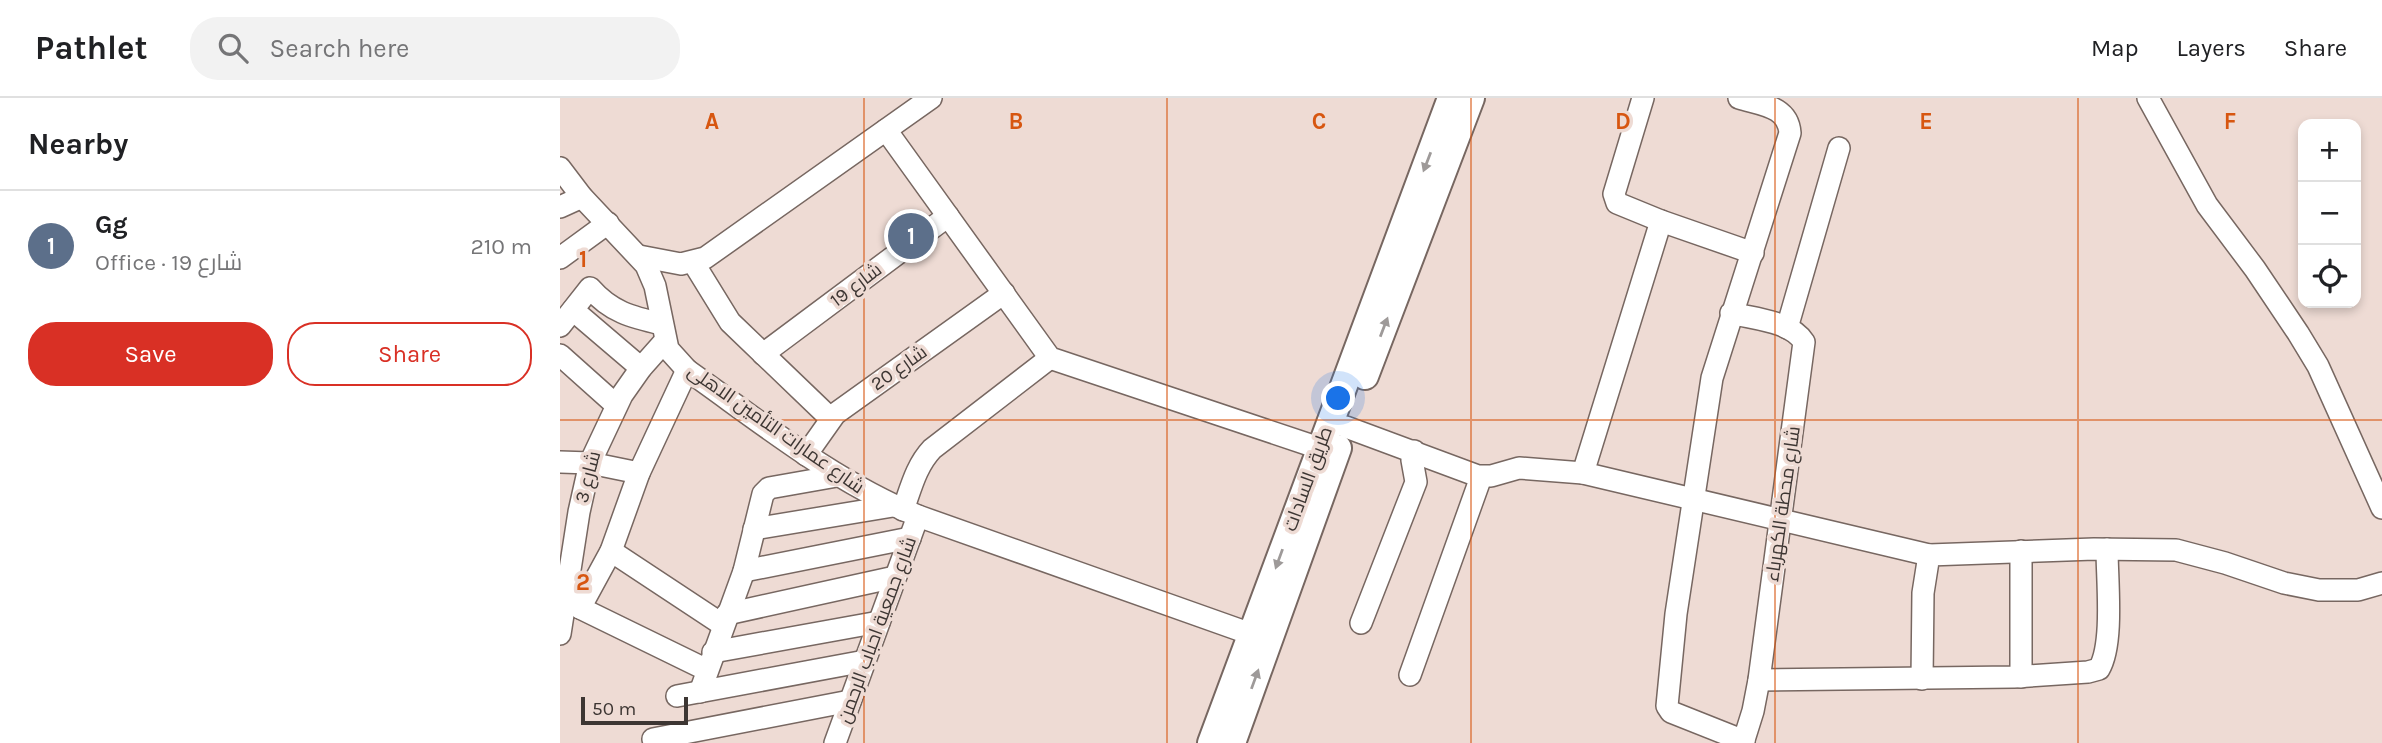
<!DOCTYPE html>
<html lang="en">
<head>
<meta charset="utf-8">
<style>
  :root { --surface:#fff; --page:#f2f2f2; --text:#202124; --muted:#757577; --line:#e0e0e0; --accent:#d93025 }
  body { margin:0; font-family:Karla,Cairo,sans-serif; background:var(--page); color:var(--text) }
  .controls { position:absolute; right:21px; top:21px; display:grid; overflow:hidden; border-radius:14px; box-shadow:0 4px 10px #0003 }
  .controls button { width:63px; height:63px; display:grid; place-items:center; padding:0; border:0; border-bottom:2px solid var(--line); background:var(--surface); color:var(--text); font:35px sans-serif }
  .scale { position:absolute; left:21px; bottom:18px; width:107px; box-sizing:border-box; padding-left:7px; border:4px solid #3d3633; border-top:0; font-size:19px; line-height:24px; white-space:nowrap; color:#3d3633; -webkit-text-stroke:5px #eedbd4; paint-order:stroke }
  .you { position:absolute; left:779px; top:301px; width:24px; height:24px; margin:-18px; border:5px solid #fff; border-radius:50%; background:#1a73e8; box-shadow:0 0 0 10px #1a73e833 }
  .badge { display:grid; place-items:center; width:46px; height:46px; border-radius:50%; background:var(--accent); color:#fff; font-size:23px; font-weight:700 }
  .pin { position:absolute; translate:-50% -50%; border:4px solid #fff; box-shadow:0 2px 7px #0006 }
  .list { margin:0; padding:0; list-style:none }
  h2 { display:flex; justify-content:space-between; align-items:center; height:91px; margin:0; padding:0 28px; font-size:30px }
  h2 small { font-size:23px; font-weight:400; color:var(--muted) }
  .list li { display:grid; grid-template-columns:46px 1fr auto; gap:21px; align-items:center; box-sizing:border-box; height:112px; padding:0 28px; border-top:2px solid var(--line) }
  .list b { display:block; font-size:26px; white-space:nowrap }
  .list p { margin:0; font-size:23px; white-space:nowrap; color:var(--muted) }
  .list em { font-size:23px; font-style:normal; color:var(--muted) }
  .actions { display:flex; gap:14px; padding:21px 28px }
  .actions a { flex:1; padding:16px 0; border:2px solid var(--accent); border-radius:28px; text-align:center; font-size:24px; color:var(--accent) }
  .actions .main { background:var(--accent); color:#fff }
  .icon { flex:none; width:38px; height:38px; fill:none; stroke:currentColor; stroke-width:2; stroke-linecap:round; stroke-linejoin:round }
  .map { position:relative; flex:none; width:1822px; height:645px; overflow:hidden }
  header { display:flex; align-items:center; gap:42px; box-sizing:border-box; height:98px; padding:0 35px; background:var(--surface); border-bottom:2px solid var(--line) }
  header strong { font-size:33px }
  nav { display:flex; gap:38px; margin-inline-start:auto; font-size:24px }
  .search { width:490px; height:63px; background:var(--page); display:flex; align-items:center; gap:18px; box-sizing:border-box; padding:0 24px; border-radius:28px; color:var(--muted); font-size:26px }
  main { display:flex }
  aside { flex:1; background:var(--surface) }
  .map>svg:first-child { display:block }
</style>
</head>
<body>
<header>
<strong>Pathlet</strong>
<div class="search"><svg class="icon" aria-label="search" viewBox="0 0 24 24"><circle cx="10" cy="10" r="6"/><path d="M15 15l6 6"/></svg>Search here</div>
<nav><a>Map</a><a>Layers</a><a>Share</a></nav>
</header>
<main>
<aside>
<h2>Nearby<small></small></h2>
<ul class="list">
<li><span class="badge" style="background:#5c6f8a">1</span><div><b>Gg</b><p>Office · شارع 19</p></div><em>210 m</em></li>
</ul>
<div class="actions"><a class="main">Save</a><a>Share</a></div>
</aside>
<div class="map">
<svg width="1822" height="645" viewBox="0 0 1822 645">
  <rect width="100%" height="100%" fill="#eedbd4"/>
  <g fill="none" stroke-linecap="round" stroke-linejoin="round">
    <g stroke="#776761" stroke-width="24">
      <g id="minor">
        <polyline points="1083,0 1054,96 1057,105 1101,123 1193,155"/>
        <path d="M1179 0C1202 7 1228 8 1230 35L1152 280 1116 516 1107 608 1111 614 1184 643"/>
        <polyline points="1588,0 1647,107 1695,171 1738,235 1758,268 1822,410"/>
        <polyline points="326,32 490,260 759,350"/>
        <path d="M0 70 22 99 86 167 95 188 108 251 127 272C202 325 273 383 358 418L691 536"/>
        <polyline points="0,109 22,99"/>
        <polyline points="79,158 121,166 145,160 371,0"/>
        <polyline points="0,160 48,125"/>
        <polyline points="133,164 170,224 270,320"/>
        <polyline points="13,212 81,270"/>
        <path d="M1171 215C1194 221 1231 223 1244 244L1199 582 1193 613 1183 645"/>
        <path d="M0 228 30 190C51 214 71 219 102 226"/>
        <polyline points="1227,230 1279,50"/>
        <polyline points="203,256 388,118"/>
        <polyline points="0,257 56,307"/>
        <polyline points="786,329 918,378 931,378 959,370 1023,375 1369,457"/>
        <polyline points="246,357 275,316 444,195"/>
        <polyline points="0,364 30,365 79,375"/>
        <polyline points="1023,375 1101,123"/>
        <path d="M343 412C351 390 356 368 372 351L490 260"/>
        <polyline points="194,431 333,408"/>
        <polyline points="51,453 163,527"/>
        <polyline points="1461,453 1461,579"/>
        <polyline points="184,473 350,440"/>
        <polyline points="10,501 20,510 147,572"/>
        <polyline points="20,510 51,453 79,375 127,272"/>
        <polyline points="167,516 335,479"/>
        <polyline points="801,525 856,384 852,362 854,353"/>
        <polyline points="0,536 19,414 30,365 62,297 81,270 105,243"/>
        <polyline points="153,554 319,524"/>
        <polyline points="850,577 921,379"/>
        <polyline points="1362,581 1363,495 1369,457 1534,451 1616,452 1665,465 1724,485 1759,492 1798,492 1822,485"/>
        <path d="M1199 582 1454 579 1528 574 1539 571C1554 546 1547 482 1547 451"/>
        <polyline points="140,594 184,473 203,396 209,390 277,378"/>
        <polyline points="117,598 305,563"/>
        <polyline points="93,641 290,603"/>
        <polyline points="275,645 358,418"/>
      </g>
    </g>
    <g stroke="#776761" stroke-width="30">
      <g id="major">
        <polyline points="805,278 911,0"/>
        <polyline points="651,645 891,0"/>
        <polyline points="672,645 778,350"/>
      </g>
    </g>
    <use href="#minor" stroke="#fff" stroke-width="21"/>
    <use href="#major" stroke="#fff" stroke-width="26"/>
  </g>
  <defs><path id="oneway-solid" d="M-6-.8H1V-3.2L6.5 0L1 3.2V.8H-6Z" transform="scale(1.75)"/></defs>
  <g fill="#9e9a99">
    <use href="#oneway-solid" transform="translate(867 64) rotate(111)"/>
    <use href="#oneway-solid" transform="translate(824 229) rotate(-69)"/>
    <use href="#oneway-solid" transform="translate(719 461) rotate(110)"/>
    <use href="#oneway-solid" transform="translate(695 581) rotate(-70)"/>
  </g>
  <path fill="none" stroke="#d75610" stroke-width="2" stroke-opacity="0.55" d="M304 0V645M607 0V645M911 0V645M1215 0V645M1518 0V645M0 322H1822"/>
  <g text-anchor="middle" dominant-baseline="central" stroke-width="7" stroke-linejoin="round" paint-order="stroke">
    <g font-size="19" fill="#3d3633" stroke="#eedbd4">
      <text transform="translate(296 187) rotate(-37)">شارع 19</text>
      <text transform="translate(339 270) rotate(-35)">شارع 20</text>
      <text transform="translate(216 331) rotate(35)">شارع عمارات التأمين الاهلى</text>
      <text transform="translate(28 379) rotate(-75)">شارع 3</text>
      <text transform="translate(748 381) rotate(-70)">طريق السادات</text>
      <text transform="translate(1223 406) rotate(-82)">شارع محطة الكهرباء</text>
      <text transform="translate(317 532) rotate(-70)">شارع جمعية احباب الرحمن</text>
    </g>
  </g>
  <g font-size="23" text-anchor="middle" font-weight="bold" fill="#d75610" stroke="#eedbd4" stroke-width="7" stroke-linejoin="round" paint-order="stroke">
    <text x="152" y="31">A</text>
    <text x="456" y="31">B</text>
    <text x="759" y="31">C</text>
    <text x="1063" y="31">D</text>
    <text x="1366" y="31">E</text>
    <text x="1670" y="31">F</text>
    <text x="23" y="169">1</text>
    <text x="23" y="492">2</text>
  </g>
</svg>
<div class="controls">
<button>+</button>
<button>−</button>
<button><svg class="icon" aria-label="locate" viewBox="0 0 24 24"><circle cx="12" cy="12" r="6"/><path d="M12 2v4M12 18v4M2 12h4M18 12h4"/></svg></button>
</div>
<div class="scale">50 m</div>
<div class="you"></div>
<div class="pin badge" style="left:351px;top:138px;background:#5c6f8a">1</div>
</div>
</main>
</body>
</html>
